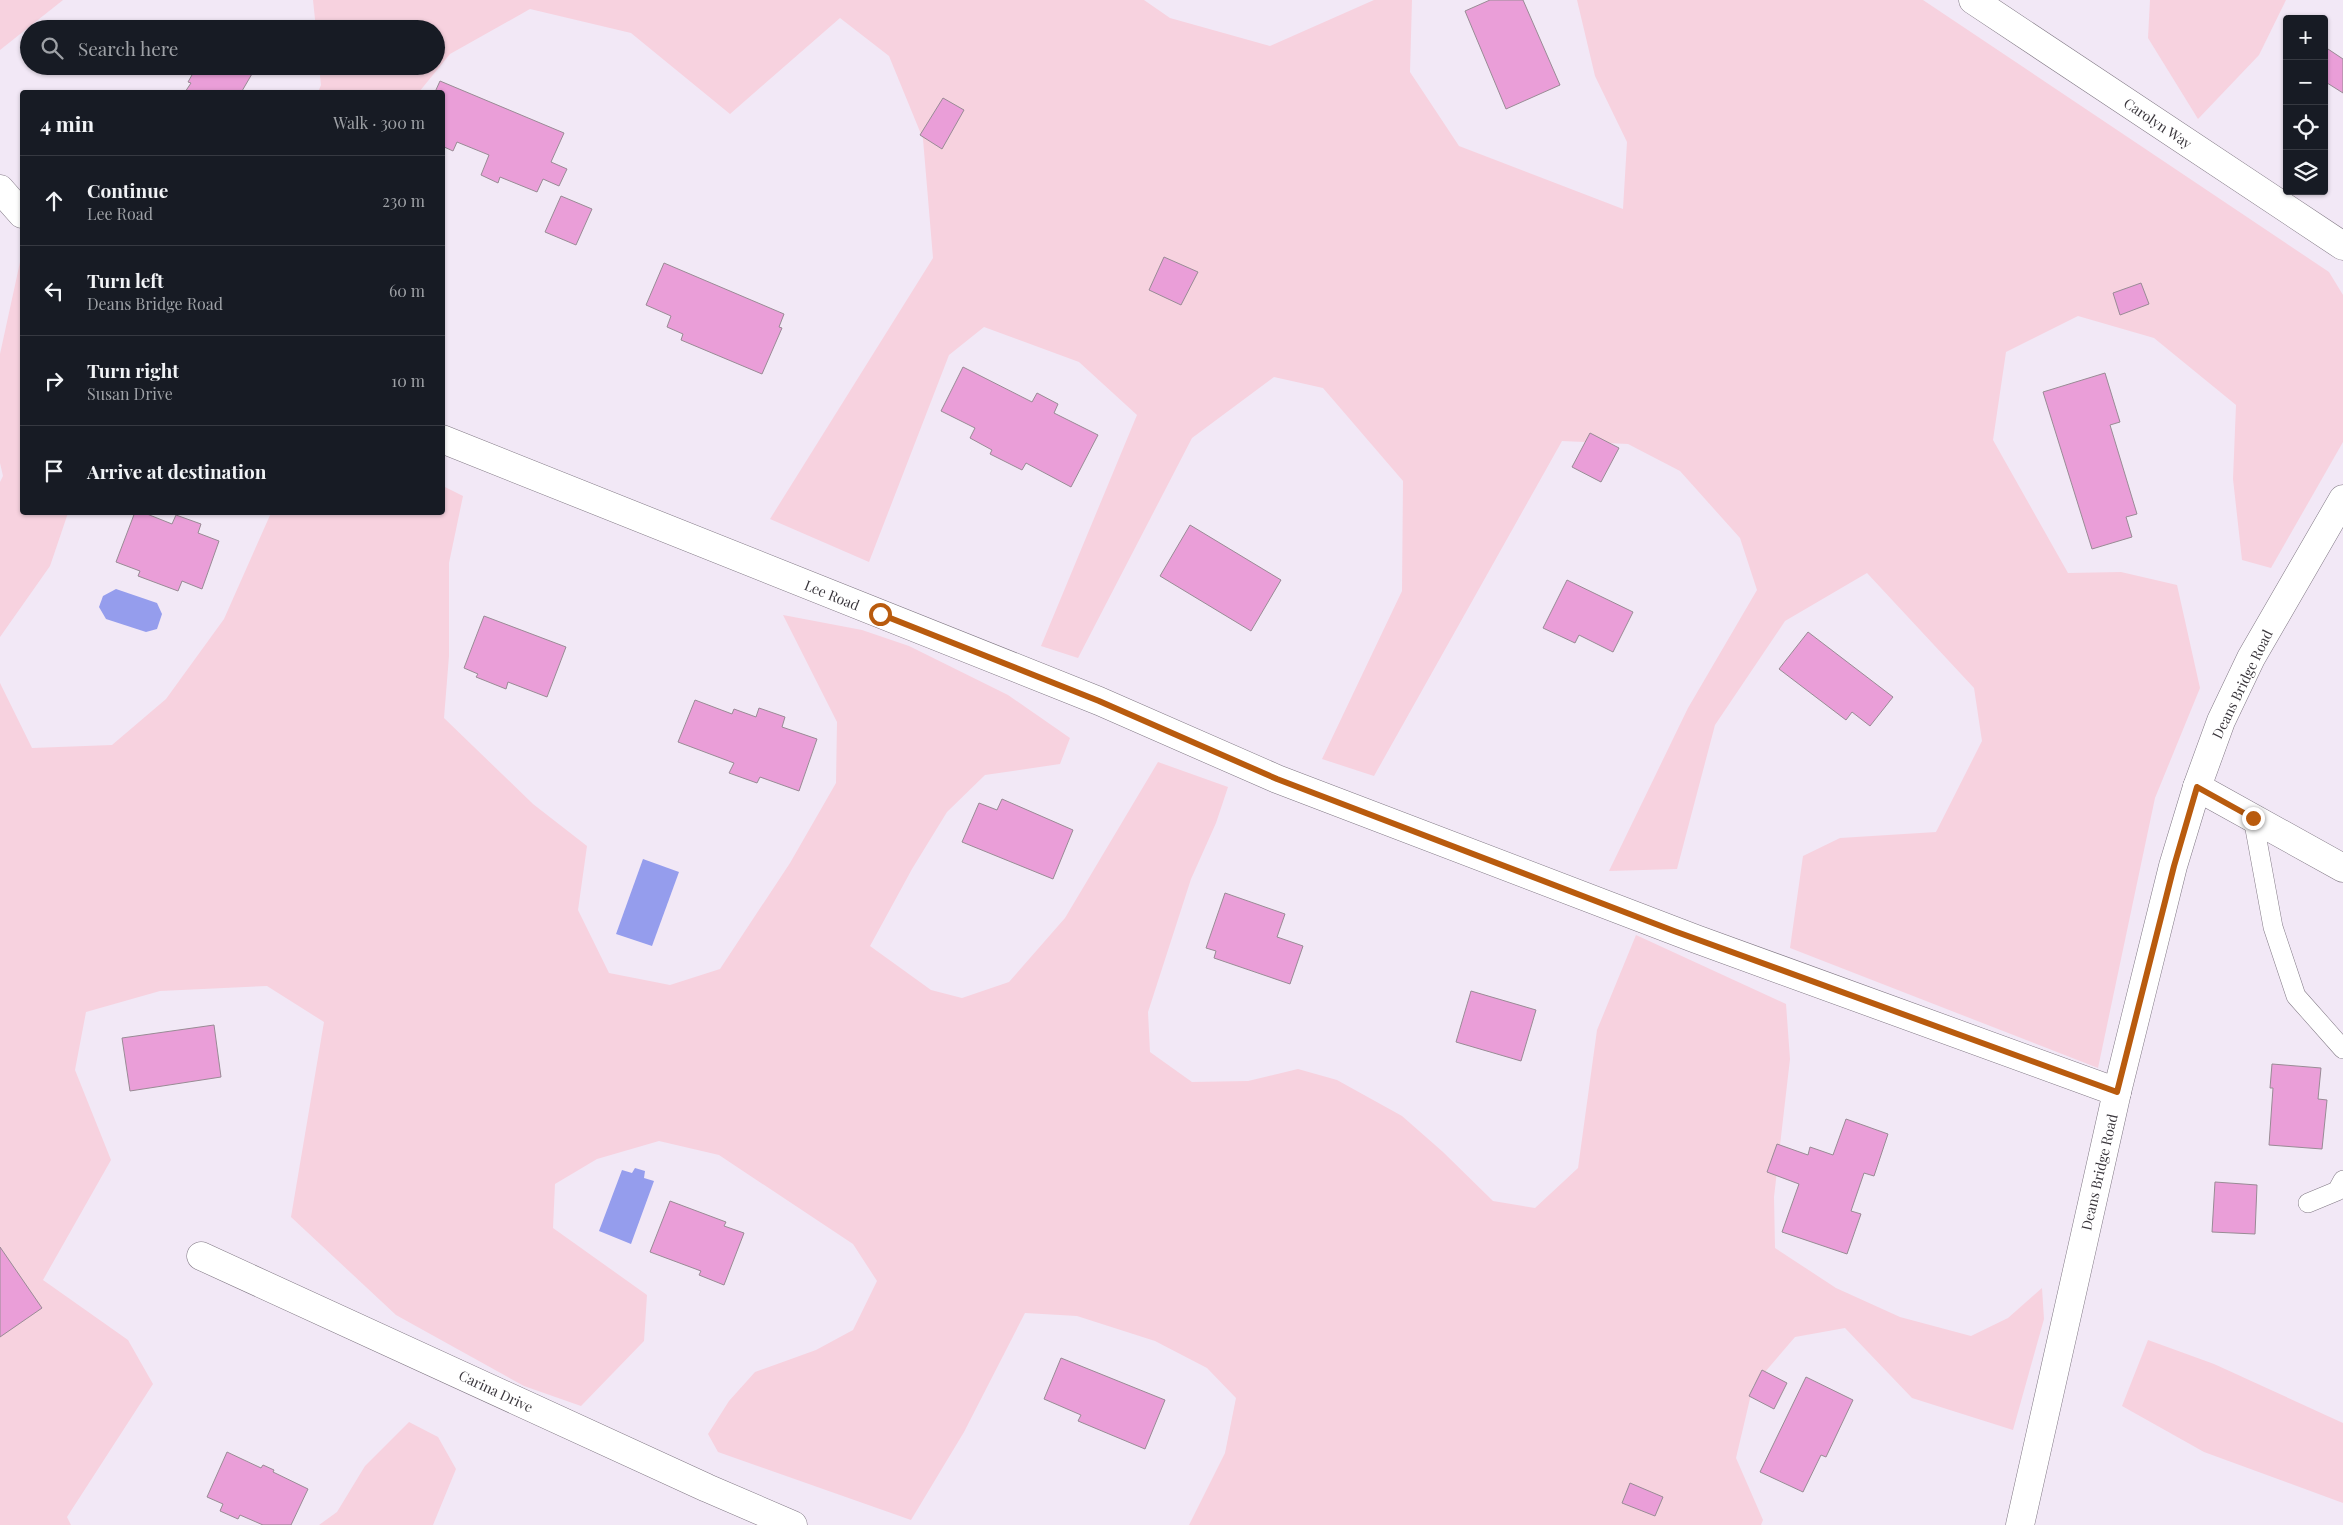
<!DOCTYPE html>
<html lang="en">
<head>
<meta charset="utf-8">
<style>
  :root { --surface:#171b24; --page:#242831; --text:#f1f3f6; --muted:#9ea1a6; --line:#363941 }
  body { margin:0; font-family:"Playfair Display",serif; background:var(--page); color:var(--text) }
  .controls { position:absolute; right:15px; top:15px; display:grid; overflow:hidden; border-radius:5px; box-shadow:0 1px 4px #0004 }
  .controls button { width:45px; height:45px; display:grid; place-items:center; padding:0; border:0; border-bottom:1px solid var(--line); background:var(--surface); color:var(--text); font:25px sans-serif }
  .stop { position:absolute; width:15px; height:15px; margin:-11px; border:4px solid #b95b0e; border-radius:50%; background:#fff }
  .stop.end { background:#b95b0e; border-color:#fff; box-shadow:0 1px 5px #0008 }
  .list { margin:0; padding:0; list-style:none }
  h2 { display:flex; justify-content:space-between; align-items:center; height:65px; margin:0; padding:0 20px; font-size:21px }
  h2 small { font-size:16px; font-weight:400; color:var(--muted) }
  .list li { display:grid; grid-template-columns:32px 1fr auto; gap:15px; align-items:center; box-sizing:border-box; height:90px; padding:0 20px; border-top:1px solid var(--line) }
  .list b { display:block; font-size:19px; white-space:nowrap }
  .list p { margin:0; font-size:16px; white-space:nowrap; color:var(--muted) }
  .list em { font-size:16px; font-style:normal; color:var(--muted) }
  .icon { flex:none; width:28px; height:28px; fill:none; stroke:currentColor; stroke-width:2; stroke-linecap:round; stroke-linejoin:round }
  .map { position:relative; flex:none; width:2343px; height:1525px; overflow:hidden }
  .search { position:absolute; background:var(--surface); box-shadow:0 1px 4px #0004; left:20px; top:20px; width:425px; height:55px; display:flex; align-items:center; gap:12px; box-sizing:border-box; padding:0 18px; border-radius:28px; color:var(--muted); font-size:19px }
  .panel { position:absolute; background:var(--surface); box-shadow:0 1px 4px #0004; left:20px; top:90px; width:425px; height:425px; border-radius:5px }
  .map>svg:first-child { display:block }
</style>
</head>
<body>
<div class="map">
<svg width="2343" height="1525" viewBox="0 0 2343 1525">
  <rect width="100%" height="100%" fill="#f2e8f6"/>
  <g fill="#f7d2df">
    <polygon points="0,0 63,0 0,50"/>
    <polygon points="313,0 1144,0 1170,18 1270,46 1374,0 1412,0 1410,72 1459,146 1623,209 1627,142 1595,76 1577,0 1923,0 2329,272 2343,295 2343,442 2271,568 2242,560 2233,479 2236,405 2154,338 2078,316 2006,352 1993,440 2068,573 2121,572 2177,585 2200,688 2155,798 2098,1068 1790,948 1803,856 1840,838 1936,832 1982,741 1974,688 1867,573 1785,621 1715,725 1677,869 1609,871 1688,708 1757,590 1740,538 1680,471 1628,444 1562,441 1374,776 1322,759 1402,591 1403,481 1323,388 1274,377 1192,438 1078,658 1041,646 1137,415 1079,362 984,327 949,355 869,562 770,519 933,258 923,139 889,56 840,18 730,114 631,33 530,9 450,54 419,92 318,92 321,85 319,66 436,66 436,29 316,29"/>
    <polygon points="2150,0 2286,0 2259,55 2198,119 2148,38"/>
    <polygon points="22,253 22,512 68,513 50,566 0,637 0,482 3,476 0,463 0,354"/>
    <polygon points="443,486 463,496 449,563 449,656 444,718 533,804 587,846 578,910 609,973 670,985 720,969 790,863 836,783 837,722 783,615 862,630 909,646 1008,695 1070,738 1060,764 985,775 947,812 912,869 870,946 931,990 962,998 1009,982 1065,918 1158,762 1228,787 1216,823 1191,879 1148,1012 1150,1052 1192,1082 1248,1081 1298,1069 1337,1080 1402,1116 1443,1152 1493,1201 1535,1208 1578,1168 1597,1030 1636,935 1786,1004 1790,1059 1774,1197 1775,1248 1836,1288 1900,1317 1971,1336 2008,1318 2042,1288 2044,1319 2013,1430 1912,1398 1845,1328 1795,1337 1753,1386 1736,1458 1763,1520 1761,1525 1189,1525 1225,1453 1236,1398 1207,1368 1155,1341 1077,1316 1025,1313 964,1432 911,1520 718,1452 708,1434 729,1401 755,1372 816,1350 853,1330 877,1281 853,1244 719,1155 659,1141 597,1159 555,1184 553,1228 647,1295 644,1341 581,1406 524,1386 396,1315 291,1217 324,1022 267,986 160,991 86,1012 75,1070 111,1160 43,1280 128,1340 153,1384 67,1517 71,1525 0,1525 0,683 32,748 112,745 166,699 224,619 271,513 442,512"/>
    <polygon points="2148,1340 2214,1364 2343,1423 2343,1503 2204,1452 2122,1406"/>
    <polygon points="409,1422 438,1437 456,1469 433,1525 319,1525 337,1512 365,1466"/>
  </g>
  <g fill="#959ded">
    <polygon points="116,589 157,603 162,614 157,629 146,632 106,619 99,607 103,596"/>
    <polygon points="643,859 679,872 652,946 616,934"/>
    <polygon points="635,1168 645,1171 644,1178 654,1181 631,1244 599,1231 622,1170 632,1173"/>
  </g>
  <g fill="#ea9ed8" stroke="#998b95">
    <polygon points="1490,0 1523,0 1560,85 1506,109 1465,11"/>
    <polygon points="2328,49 2343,59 2343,93 2324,81 2324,56"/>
    <polygon points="197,66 254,66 256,67 242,91 245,92 185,92 191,83 188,82"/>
    <polygon points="440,81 564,133 551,162 567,169 559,186 543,179 537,192 500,177 498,183 481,175 489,155 457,142 453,151 442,146 442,92 435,92"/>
    <polygon points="943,98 964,110 942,149 920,135"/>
    <polygon points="561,196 592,209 576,245 545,232"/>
    <polygon points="1164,257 1198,272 1181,305 1149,290"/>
    <polygon points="664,263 784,314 779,327 782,328 762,374 681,340 683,334 667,327 671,316 646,305"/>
    <polygon points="2141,283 2149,304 2120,315 2113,293"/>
    <polygon points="963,367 1032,402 1037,393 1058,404 1054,413 1098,435 1071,487 1026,463 1022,470 990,454 992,450 970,438 975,428 941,411"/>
    <polygon points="2105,373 2120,422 2110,425 2137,514 2126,517 2132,537 2092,549 2043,392"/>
    <polygon points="1590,433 1619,448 1601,482 1572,467"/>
    <polygon points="135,512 142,512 172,524 176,515 201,524 198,533 219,541 202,589 182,581 178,591 138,576 140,571 116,562"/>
    <polygon points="1190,525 1281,580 1251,631 1160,576"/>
    <polygon points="1567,580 1633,612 1613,652 1579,635 1575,643 1543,628"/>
    <polygon points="484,616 566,647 547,697 508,682 506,689 476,677 478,674 464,668"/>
    <polygon points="1808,632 1893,697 1870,726 1852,712 1846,720 1779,669"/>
    <polygon points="695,700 732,714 734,709 756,717 759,708 785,717 782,727 817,739 799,791 760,777 757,783 729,773 734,763 678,742"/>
    <polygon points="1002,799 1073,830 1053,879 962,842 979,803 997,810"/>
    <polygon points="1225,893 1285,914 1277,937 1303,946 1290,984 1214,958 1216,951 1206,948"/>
    <polygon points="1471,991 1536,1010 1521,1061 1456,1042"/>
    <polygon points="214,1025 221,1077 130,1091 122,1038"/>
    <polygon points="2272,1064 2321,1068 2318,1099 2327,1100 2322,1149 2269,1145 2273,1088 2270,1088"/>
    <polygon points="1846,1119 1888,1134 1874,1176 1864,1173 1851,1211 1861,1214 1847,1254 1782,1232 1799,1184 1767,1172 1777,1144 1808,1155 1810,1147 1833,1155"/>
    <polygon points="2215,1182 2257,1185 2255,1234 2212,1232"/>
    <polygon points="670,1201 726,1222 724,1226 744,1233 724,1285 699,1275 701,1271 650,1252"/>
    <polygon points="0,1247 42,1308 0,1337"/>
    <polygon points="1061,1358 1165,1400 1145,1449 1078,1421 1081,1415 1044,1399"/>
    <polygon points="1762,1370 1787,1383 1774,1409 1749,1396"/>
    <polygon points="1806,1377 1853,1400 1826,1457 1821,1455 1803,1492 1760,1472"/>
    <polygon points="227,1452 261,1468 263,1465 274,1470 273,1472 308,1489 291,1525 263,1525 240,1515 238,1519 220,1511 223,1504 207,1497"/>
    <polygon points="1630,1483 1663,1497 1655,1516 1622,1503"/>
  </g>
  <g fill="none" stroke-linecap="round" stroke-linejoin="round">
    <g stroke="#807884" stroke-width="20">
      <g id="service">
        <polyline points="2253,818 2273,927 2296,996 2343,1049"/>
        <polyline points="2308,1203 2337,1191 2343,1180"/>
      </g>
    </g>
    <g stroke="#807884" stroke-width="29">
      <g id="minor">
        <polyline points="1973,0 2343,246"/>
        <polyline points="0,189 22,214"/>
        <polyline points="442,439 1099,701 1277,779 1696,939 2117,1092"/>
        <polyline points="2197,787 2343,868"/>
        <polyline points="201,1256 707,1488 793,1525"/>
        <polyline points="2020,1525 2117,1092 2173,866 2197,787 2221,721 2251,658 2343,499"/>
      </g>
    </g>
    <use href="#service" stroke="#fff" stroke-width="19"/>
    <use href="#minor" stroke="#fff" stroke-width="28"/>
  </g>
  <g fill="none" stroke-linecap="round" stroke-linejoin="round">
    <polyline stroke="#b95b0e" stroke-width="6" points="880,614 1099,701 1277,779 1674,931 2117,1092 2174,866 2197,787 2253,818"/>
  </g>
  <g text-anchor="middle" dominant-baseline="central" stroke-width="4" stroke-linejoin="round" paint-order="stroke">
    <g font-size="14" fill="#3a363c" stroke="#fff">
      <text transform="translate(2158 123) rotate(34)">Carolyn Way</text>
      <text transform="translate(832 595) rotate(22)">Lee Road</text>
      <text transform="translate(2242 684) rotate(-64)">Deans Bridge Road</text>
      <text transform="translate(2099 1172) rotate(-77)">Deans Bridge Road</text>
      <text transform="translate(496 1391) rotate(25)">Carina Drive</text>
    </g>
  </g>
</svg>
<div class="controls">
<button>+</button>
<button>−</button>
<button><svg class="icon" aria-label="locate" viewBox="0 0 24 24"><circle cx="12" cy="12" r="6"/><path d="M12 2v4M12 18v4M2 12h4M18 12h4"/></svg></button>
<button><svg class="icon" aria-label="layers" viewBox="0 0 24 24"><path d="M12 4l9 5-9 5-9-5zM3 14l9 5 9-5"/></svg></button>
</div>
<div class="stop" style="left:880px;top:614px"></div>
<div class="stop end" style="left:2253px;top:818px"></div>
<div class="search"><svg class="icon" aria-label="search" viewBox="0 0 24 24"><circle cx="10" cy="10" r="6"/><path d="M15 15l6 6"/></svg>Search here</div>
<section class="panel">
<h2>4 min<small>Walk · 300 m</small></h2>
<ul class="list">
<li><svg class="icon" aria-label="ahead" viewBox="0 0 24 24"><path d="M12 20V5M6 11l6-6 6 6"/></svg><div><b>Continue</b><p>Lee Road</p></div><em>230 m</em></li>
<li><svg class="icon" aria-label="left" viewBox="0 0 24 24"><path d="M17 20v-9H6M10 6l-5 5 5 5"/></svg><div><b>Turn left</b><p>Deans Bridge Road</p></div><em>60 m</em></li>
<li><svg class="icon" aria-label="right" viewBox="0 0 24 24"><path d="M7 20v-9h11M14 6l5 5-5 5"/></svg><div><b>Turn right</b><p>Susan Drive</p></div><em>10 m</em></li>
<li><svg class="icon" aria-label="arrive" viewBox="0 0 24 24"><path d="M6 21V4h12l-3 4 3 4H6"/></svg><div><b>Arrive at destination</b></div></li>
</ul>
</section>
</div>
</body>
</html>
